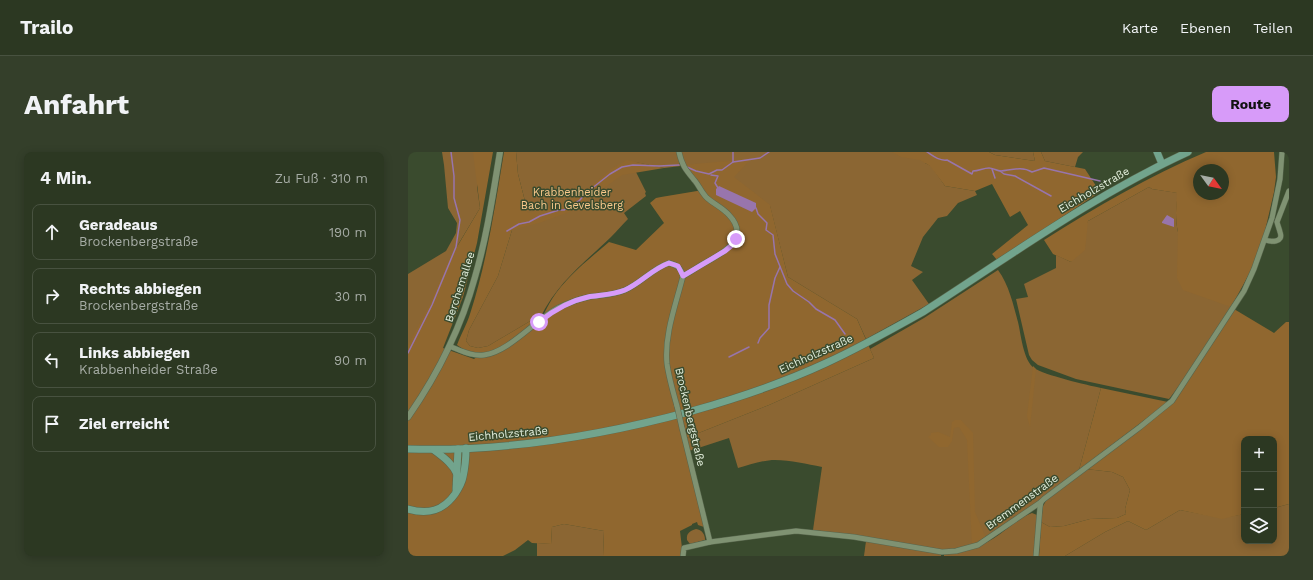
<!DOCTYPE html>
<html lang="de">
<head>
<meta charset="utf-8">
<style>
  :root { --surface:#2c3822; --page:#343f2a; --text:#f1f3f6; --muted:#a6aca5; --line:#485240; --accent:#d79bf9 }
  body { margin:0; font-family:"Work Sans",sans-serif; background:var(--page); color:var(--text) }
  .controls { position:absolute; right:12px; bottom:12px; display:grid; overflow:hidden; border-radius:8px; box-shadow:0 2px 10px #0003 }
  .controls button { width:36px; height:36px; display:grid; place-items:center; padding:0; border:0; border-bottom:1px solid var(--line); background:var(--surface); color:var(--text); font:20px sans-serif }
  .compass { position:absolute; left:785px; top:12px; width:36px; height:36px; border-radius:50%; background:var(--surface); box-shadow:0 2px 10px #0003; rotate:123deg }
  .stop { position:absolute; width:12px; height:12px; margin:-9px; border:3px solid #d79bf9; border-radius:50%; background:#fff }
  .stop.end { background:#d79bf9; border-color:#fff; box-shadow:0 1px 4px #0008 }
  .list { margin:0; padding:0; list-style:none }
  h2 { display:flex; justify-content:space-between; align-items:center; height:52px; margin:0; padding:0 16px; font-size:17px }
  h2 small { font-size:13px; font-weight:400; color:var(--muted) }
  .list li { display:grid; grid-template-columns:26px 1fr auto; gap:12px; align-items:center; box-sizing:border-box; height:56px; margin:0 8px 8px; padding:0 8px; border:1px solid var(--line); border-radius:8px }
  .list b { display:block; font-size:15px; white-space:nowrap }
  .list p { margin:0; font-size:13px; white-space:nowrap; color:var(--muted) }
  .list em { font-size:13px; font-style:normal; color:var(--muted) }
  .icon { flex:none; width:22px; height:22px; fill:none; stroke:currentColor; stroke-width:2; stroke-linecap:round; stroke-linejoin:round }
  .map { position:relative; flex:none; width:881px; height:404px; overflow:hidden; border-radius:8px }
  header { display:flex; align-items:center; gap:24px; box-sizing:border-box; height:56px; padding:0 20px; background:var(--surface); border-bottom:1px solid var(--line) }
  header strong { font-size:19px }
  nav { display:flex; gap:22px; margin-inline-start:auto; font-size:14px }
  .intro { display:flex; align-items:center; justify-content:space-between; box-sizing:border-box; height:96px; padding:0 24px }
  h1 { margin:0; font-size:28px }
  .button { padding:10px 18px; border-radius:8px; background:var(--accent); color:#111; font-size:14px; font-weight:700 }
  main { display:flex; gap:24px; padding:0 24px }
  aside { flex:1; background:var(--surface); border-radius:8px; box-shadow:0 2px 10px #0003 }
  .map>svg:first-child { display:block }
</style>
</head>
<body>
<header>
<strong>Trailo</strong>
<nav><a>Karte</a><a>Ebenen</a><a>Teilen</a></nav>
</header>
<div class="intro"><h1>Anfahrt</h1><a class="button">Route</a></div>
<main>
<aside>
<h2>4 Min.<small>Zu Fuß · 310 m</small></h2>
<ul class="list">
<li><svg class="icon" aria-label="ahead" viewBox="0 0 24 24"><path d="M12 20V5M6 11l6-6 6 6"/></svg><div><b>Geradeaus</b><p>Brockenbergstraße</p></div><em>190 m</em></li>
<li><svg class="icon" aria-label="right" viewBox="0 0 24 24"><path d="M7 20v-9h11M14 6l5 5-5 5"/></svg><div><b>Rechts abbiegen</b><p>Brockenbergstraße</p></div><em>30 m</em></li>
<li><svg class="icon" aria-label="left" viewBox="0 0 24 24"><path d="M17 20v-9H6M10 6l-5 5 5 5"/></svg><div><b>Links abbiegen</b><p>Krabbenheider Straße</p></div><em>90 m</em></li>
<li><svg class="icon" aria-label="arrive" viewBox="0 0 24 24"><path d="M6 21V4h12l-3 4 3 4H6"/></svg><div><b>Ziel erreicht</b></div></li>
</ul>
</aside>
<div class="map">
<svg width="881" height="404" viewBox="0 0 881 404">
  <rect width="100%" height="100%" fill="#3a4b2e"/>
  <g fill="#8b6633">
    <polygon points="34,0 77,0 69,35 72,56 51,91 0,206 0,122 38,99 48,81 49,71 40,56 36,13"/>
    <path d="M108 0H567L517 11 523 14 537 34 567 39 569 43 550 51 539 64 530 66 515 85 503 114 515 120 504 128 521 152 458 187 449 167 380 125 362 54 275 13V11H271L273 14 256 16 227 10 228 20 238 40 237 41 238 44 216 61 220 67C214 73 209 79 203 85 175 112 150 130 132 166L129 165 80 194 70 196 62 194 58 189 61 178 90 124 104 78 117 49 110 22Z"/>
    <polygon points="581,0 625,0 627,9 587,3"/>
    <polygon points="633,0 675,0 670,5 667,15 637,9"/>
    <path d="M741 35 744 37 770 41C768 54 767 67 770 80L823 155 780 222 761 247 668 227 630 213 624 208 621 203 608 147 620 145 616 132 648 116V103L663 110 680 69Z"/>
    <path d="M590 118C601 133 605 152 610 170 613 182 615 208 626 216 636 223 679 233 693 236L671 318 593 377 573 390 553 396 535 398 445 383 405 378 414 315C399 312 383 308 367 308 355 308 341 313 330 316L321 286 278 300V286L361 253 466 206 462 197 516 166Z"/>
    <polygon points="678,317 704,320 715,325 722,338 717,357 718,362 709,366 682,367 656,374 642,375 633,370 635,354 639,347"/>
    <polygon points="881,352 881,404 657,404 697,380 720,369 738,378 772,358 814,366 836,362 836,389 866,389 866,356"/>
    <path d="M624 361 629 363 627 404H536V402C558 399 574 395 592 382 603 374 612 365 624 361Z"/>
    <polygon points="156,372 196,379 195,404 129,404 129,391 143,392 144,375"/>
    <path d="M288 377C294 378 297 382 297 388L282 392 279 388C278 381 282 379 288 377Z"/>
    <polygon points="458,389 533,402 533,404 456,404"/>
  </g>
  <g fill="#90672f" fill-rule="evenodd">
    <path d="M65 0H85L69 91 55 145 35 196 66 207 72 202 58 199 49 193C53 182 59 172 62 162 79 110 87 54 96 0H108L110 22 120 61 154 52 178 39 203 17 219 8 256 16 214 23 164 59 131 71 104 78 90 124 61 178 58 189 62 194 70 196 80 194 129 165 134 166C137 160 140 153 144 147 158 125 181 107 201 90L228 98 256 71 242 51 248 46 253 45 295 38 275 13 343 7 326 25 362 53 380 125 449 167 466 206 361 253 278 286 296 375 290 373 289 370 284 372V373L272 379 274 396 273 404H195L196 379 156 372 144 375 143 392 124 391 120 388 107 398 95 404H0V193L22 152 40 110 72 56Z"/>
    <polygon points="484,0 581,0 587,3 627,9 625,0 633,0 637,9 677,17 692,40 589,108 584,102 620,73 612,59 602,65 584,32 567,39 537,34 522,14 512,8 493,5"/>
    <path d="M798 0H866L868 25 866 40 857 79 845 115 823 155 775 138 769 126 770 80C767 67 768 54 769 41L744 37 741 35 680 69 677 98 663 110 645 102 636 88C688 55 741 24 798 0ZM791 18H815V42H791Z"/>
    <polygon points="826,157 866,181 878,170 881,170 881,352 866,356 866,287 836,287 836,362 814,367 772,358 738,378 720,369 697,380 657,404 631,404 633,370 642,375 656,374 682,367 709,366 718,362 717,357 722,338 715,325 704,320 678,317 758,257"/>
    <polygon points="625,214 628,217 622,275 619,264"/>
    <polygon points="693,236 760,250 671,318"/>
    <polygon points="547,268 553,268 565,281 567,360 578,386 564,394 559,288 551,275 546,276 544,289 540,295 531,295 520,285 523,283 523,281 530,280 542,285 544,270"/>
  </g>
  <g fill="#9875ac">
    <polygon points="311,34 348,51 348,56 344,60 308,43 308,37"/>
    <polygon points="759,63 766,67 766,75 754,71 754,70"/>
  </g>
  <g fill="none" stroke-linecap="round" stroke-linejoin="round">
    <g stroke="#9875ac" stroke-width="1.5">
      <path d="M519 0C525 4 531 9 539 8L564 22 565 19C571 19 575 16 581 16 585 16 589 19 593 19 603 18 614 14 624 20L636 16 692 29"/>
      <polyline points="325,10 325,0"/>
      <polyline points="279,15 288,19 301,22 309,18 314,18 325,10 352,6 361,0"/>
      <polyline points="584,17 587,26"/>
      <polyline points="592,19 596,22 607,24 643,44"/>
      <polyline points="303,23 310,24 307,31 310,36"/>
      <polyline points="348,56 350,62 359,71 358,78 365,83 367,102 379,132 385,139 401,150 408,157 427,168 437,182"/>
      <polyline points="99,79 111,72 121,70 132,64 151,58 156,58 171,49 178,41 202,22 214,15 225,13 251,14 271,13"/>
      <polyline points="350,191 352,186 361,176 361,153 367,126 372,115"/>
      <polyline points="0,201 24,153 48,95 52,68 46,46 46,24 43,0"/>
      <polyline points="321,205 341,195"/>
    </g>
    <g stroke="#58664d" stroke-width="6">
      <g id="minor">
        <path d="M271 0C274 14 278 18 287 29 291 34 294 41 299 46 306 52 315 56 321 63 344 87 312 103 293 113 287 117 281 121 275 124"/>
        <path d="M857 88C863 90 876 91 872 80 871 76 870 74 869 70L881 39"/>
        <path d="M41 194C52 198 64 205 76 203 101 200 127 168 150 156 160 151 171 147 181 145 193 143 206 143 217 138 233 131 245 116 261 111 269 113 273 116 275 124 268 152 256 183 259 212 261 226 265 240 269 254"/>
        <polyline points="274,276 302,390"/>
        <polyline points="275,404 276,396 302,390 388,379 446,385 534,400 548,399 570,393 633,350 636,347 732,275 764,249 836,139 846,117 864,66 872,27 874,0"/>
        <polyline points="628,404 632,355 633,350"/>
      </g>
    </g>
    <g stroke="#58664d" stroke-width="7">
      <path id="tertiary" d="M0 265C30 222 53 176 67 125 79 84 85 42 92 0"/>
    </g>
    <g stroke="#58664d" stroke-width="8">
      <g id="secondary">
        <polyline points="749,0 754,12"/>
        <path d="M0 297C96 300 192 284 284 259 330 246 375 231 418 211 451 196 483 178 515 160 602 104 686 43 780 0"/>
        <path d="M26 298C35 305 44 311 49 322"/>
        <polyline points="48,338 50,297"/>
        <path d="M0 357C20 363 35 359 47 342 51 336 54 331 55 325 57 316 58 306 58 296"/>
      </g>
    </g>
    <use href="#minor" stroke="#7f9272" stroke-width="5"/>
    <use href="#tertiary" stroke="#7f9272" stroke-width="6"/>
    <use href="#secondary" stroke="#72a48d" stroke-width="7"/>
    <g stroke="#58664d" stroke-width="6" stroke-linecap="butt">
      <polyline id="minor-bridge" points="269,254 274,276"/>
    </g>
    <use href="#minor-bridge" stroke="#7f9272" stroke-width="5"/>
  </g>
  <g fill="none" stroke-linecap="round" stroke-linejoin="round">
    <path stroke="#d79bf9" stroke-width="5" d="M131 170C146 158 161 149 180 145 192 143 205 143 217 138 233 131 244 117 261 111L270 114 275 124 317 99 323 94 328 87"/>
  </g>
  <g text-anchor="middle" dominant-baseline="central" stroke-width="3" stroke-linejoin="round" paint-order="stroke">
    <g font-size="11" fill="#e5f0de" stroke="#3a4b2e">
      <text transform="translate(686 38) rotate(-30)">Eichholzstraße</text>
      <text transform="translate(52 135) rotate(-72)">Berchemallee</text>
      <text transform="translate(408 202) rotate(-24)">Eichholzstraße</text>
      <text transform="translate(282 265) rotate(77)">Brockenbergstraße</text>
      <text transform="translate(100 282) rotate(-5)">Eichholzstraße</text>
      <text transform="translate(614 350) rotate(-36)">Bremmenstraße</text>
    </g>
    <g font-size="11" fill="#f9c88b" stroke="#3a4b2e">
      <text x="164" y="40">Krabbenheider<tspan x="164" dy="13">Bach in Gevelsberg</tspan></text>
    </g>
  </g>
</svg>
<div class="controls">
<button>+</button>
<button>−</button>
<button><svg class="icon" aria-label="layers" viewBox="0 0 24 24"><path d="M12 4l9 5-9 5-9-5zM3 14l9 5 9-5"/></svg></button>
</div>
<svg class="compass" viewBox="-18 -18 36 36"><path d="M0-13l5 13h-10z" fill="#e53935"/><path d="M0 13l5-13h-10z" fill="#a6aca5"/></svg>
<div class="stop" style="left:131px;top:170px"></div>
<div class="stop end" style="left:328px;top:87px"></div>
</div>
</main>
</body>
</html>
